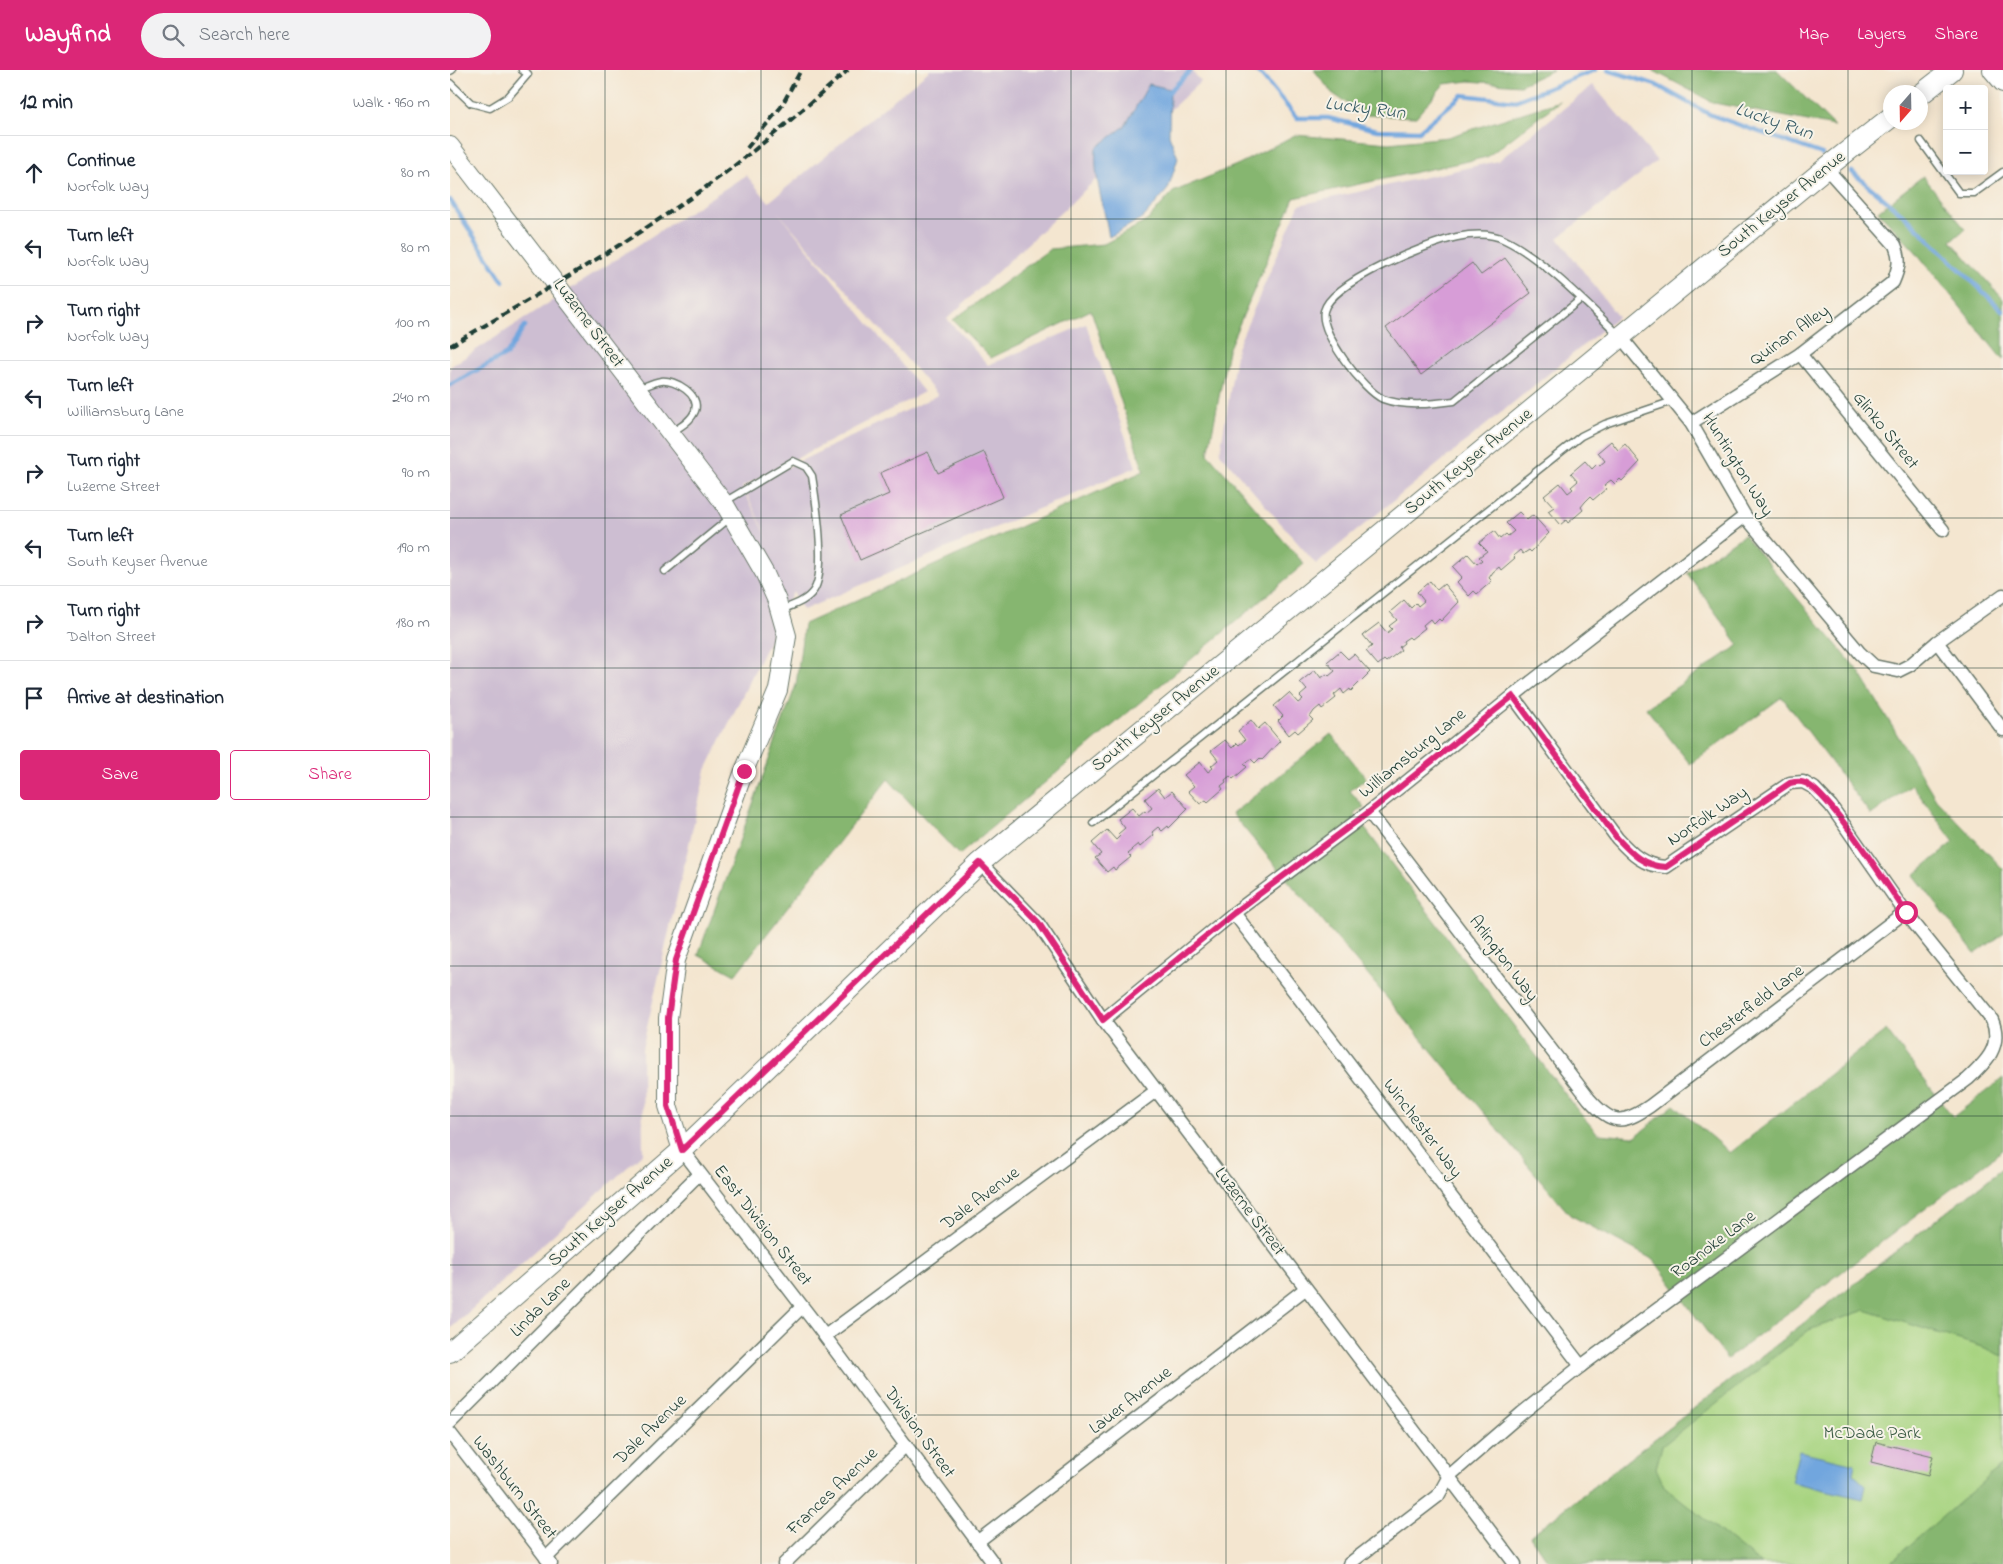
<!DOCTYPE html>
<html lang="en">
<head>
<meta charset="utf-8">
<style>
  :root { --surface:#fff; --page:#f2f2f3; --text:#1f2937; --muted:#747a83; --line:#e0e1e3; --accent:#db2777 }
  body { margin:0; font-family:"Indie Flower",sans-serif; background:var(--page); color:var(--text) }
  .controls { position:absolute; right:15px; top:15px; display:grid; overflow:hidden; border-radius:5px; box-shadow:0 2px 12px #0003 }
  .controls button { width:45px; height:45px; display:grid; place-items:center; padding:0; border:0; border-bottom:1px solid var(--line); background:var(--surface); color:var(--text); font:25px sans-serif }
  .compass { position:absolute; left:1433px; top:15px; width:45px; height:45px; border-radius:50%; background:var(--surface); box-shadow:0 2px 12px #0003; rotate:200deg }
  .stop { position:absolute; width:15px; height:15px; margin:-11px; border:4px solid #db2777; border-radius:50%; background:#fff }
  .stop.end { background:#db2777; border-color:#fff; box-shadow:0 1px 5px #0008 }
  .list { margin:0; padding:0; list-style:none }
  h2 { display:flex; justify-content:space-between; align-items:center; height:65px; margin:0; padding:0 20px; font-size:21px }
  h2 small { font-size:16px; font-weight:400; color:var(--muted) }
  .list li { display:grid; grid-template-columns:32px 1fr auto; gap:15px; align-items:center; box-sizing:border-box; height:75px; padding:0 20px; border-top:1px solid var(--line) }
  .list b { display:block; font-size:19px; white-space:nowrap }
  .list p { margin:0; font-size:16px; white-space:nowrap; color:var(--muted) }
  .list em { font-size:16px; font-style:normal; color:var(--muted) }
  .actions { display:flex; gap:10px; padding:15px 20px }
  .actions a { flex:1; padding:11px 0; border:1px solid var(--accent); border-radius:5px; text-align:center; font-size:18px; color:var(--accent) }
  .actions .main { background:var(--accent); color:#fff }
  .icon { flex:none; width:28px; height:28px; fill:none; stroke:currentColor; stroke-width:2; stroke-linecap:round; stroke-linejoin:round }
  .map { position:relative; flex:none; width:1553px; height:1494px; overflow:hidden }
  header { display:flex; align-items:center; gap:30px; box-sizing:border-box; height:70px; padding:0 25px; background:var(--accent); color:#fff }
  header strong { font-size:24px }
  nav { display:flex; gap:28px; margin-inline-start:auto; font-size:18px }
  .search { width:350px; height:45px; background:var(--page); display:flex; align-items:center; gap:12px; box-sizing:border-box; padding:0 18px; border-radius:28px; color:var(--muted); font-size:19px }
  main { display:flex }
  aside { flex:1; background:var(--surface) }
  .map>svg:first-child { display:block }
</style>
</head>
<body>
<header>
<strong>Wayfind</strong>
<div class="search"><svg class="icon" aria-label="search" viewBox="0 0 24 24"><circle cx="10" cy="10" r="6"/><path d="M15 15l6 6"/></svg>Search here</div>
<nav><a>Map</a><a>Layers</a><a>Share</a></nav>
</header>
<main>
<aside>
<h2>12 min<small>Walk · 960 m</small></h2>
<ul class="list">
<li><svg class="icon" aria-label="ahead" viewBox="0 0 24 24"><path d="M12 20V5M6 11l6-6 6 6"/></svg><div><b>Continue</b><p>Norfolk Way</p></div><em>80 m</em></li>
<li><svg class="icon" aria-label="left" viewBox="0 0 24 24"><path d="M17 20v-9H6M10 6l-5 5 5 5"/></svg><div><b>Turn left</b><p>Norfolk Way</p></div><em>80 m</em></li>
<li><svg class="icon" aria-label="right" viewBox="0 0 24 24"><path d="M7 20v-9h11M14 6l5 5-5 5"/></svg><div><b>Turn right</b><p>Norfolk Way</p></div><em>100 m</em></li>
<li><svg class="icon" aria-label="left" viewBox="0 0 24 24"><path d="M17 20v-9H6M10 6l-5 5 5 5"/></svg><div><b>Turn left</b><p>Williamsburg Lane</p></div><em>240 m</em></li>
<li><svg class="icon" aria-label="right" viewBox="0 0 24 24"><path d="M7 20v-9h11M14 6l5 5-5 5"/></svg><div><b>Turn right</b><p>Luzerne Street</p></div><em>90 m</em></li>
<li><svg class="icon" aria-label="left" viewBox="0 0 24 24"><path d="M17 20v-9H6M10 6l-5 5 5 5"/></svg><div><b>Turn left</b><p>South Keyser Avenue</p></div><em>190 m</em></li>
<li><svg class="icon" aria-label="right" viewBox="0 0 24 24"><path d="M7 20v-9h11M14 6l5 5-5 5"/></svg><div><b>Turn right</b><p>Dalton Street</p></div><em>180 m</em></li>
<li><svg class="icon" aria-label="arrive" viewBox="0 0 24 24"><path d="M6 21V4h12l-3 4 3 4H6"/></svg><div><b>Arrive at destination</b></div></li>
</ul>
<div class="actions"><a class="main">Save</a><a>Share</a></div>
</aside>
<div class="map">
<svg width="1553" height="1494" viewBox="0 0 1553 1494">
  <rect width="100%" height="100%" fill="#f7f3e8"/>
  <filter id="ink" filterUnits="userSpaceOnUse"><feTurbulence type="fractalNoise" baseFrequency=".02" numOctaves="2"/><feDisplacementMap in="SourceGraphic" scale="10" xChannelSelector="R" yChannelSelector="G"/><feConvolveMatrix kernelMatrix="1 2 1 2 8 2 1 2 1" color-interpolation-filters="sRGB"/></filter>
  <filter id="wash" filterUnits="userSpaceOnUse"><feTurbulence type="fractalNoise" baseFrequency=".0096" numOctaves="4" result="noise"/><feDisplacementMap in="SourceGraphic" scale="20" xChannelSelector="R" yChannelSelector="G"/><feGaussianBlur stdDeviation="1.12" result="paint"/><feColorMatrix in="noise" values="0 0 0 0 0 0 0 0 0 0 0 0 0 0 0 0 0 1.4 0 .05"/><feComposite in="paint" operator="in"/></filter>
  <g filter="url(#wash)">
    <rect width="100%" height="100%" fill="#f4e6d0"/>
    <g fill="#cdbed2" fill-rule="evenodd">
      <path d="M480 0H740L751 11 497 249 538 295 636 254 686 397 353 540 343 522 256 700 192 979 193 1083 0 1259V297L296 105 319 132ZM327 141 488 325 294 418 321 475 292 417 474 322Z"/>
      <polygon points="1143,15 1207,91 1108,168 1168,247 866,494 770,383 787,278 849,135 1048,91"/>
    </g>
    <polygon fill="#a8d481" stroke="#64885a" points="1553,1098 1553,1494 1100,1494 1080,1466"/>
    <g fill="#86b66f" stroke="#527a52">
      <polygon points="864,0 1103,0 1070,15 1019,11 994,14 966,47 914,45 882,23"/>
      <polygon points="1202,0 1327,0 1384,56 1264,33"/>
      <polygon points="1110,31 1037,87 844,128 778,280 758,384 854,494 509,785 438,709 285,905 248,885 346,615 354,554 694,401 641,240 541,288 503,250 600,179 654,174 697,151 723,122 789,94 845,65 939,73 998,67"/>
      <polygon points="1473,106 1515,159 1501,171 1553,229 1553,290 1466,182 1428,141"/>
      <polygon points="1294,465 1410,603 1486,729 1553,799 1553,864 1525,884 1464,805 1504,772 1462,715 1421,745 1332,627 1240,694 1196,638 1289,575 1237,503"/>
      <polygon points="881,664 916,708 900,721 914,737 904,744 1128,1041 1148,1064 1185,1067 1224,1035 1280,1083 1436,960 1503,1047 1553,1008 1553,1080 1277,1289 1204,1190 1120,1145 782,744"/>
      <polygon points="1553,1098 1553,1286 1535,1278 1415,1240 1359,1260 1212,1376 1206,1398 1214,1416 1311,1494 1100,1494 1080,1466"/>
      <polygon points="1551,1396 1553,1396 1553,1494 1438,1494"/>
    </g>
    <g fill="#71a6de" stroke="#487289">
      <path d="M699 14 720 19 719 65 728 88 718 119 694 147 659 167C655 138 643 108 646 78L675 56Z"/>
      <polygon points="1349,1381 1405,1394 1403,1404 1416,1416 1413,1429 1341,1412"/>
    </g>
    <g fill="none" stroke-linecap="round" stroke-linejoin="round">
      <g stroke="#71a6de" stroke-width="4.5">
        <polyline points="803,0 812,6 847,48 878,48 927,60 969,61 1012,25 1065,31 1145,0"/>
        <polyline points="1158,0 1206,15 1261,45 1372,84"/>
        <polyline points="718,23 741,0"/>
        <polyline points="1402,102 1457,148 1553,241"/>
        <polyline points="0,130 53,211"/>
        <polyline points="0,315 57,284 75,256"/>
      </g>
    </g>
    <g id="blocks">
      <g fill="#d79dd7">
        <polygon points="1055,188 1081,223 971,305 936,258 1022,193 1031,205"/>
        <polygon points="1161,371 1168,380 1175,374 1190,392 1172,411 1170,409 1165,414 1161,410 1154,415 1157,418 1143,430 1140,427 1135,432 1131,437 1133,440 1118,453 1116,450 1110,455 1098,441 1104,437 1094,426 1110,413 1118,423 1123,419 1121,417 1128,411 1121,403 1135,391 1142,399 1147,394 1149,396 1155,391 1148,382"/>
        <polygon points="478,382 488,403 534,382 553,427 410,490 391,445 439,424 430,403"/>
        <polygon points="1069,442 1077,450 1083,445 1099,463 1081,482 1079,480 1073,484 1070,480 1063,486 1065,488 1051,500 1049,497 1043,502 1039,508 1042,511 1027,524 1024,521 1019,526 1007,512 1012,507 1003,497 1018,484 1027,494 1032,490 1029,487 1037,481 1029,473 1044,461 1050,469 1056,464 1058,466 1064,461 1056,453"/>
        <polygon points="980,511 987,520 994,514 1009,532 991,551 989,549 984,554 980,549 973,555 975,558 961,569 959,567 953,571 954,573 949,577 951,580 936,592 934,590 928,595 916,581 922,576 913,565 929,553 937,563 942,559 939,556 947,550 940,542 954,530 961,538 966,533 968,536 974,531 967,522"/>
        <polygon points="890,581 898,589 904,584 920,602 901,621 900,619 894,624 891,619 884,625 886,628 872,639 870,636 864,641 860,647 863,650 848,663 845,660 839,665 828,651 833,646 824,636 839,623 848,633 853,629 850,626 857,620 850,612 865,600 871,608 877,604 879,606 885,601 877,592"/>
        <polygon points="801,650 808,659 815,653 830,671 812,690 810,688 805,693 801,689 794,694 797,697 783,709 780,706 775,710 776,712 771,716 773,719 758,732 756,730 750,734 738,721 744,716 734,705 750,692 758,702 763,698 761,696 768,690 761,681 775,670 782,678 787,673 789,675 795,670 788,661"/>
        <polygon points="708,718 715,727 722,721 738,739 719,758 718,756 712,761 708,757 702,762 704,765 690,777 688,774 682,779 683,780 678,784 681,787 665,800 663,797 657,802 645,788 651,784 642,773 657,760 666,770 670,766 668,764 675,758 668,749 682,738 689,746 695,741 696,743 702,738 695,729"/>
        <polygon points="1426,1372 1483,1386 1478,1406 1421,1392"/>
      </g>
    </g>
  </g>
  <g filter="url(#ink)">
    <use href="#blocks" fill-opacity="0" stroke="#6a786b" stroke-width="1"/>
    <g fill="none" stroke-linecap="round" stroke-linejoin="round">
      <g stroke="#6a786b" stroke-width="9">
        <g id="lane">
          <polyline points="0,1 2,0"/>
          <polyline points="0,13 21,33 40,38 58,27 78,4 72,0"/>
          <polyline points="1471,71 1509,123 1524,123 1553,102"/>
          <path d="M1131 229 1004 331C982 334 954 337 933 329 914 321 869 263 874 241 881 212 978 173 1007 167 1022 164 1041 163 1055 170 1091 187 1139 236 1168 264"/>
          <path d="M188 319C196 316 204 312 211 311 225 309 251 325 245 341 241 351 230 357 222 362"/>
          <path d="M276 431 343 391 356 397 362 406C366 431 377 499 364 520 357 531 343 535 331 540"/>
          <polyline points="215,501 281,447"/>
          <polyline points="643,753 1131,366 1155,354 1223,331"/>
        </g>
      </g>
      <g stroke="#6a786b" stroke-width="15">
        <g id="street">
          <polyline points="1171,267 1241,353 1295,446 1410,583 1424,596 1448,601 1460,595 1487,572 1553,525"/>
          <polyline points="1350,284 1493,460"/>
          <path d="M1241 353 1350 284 1443 212C1449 198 1451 189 1445 175L1376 98"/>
          <polyline points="1487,572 1553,660"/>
          <path d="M919 742 1139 1029C1162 1055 1172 1055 1200 1036L1455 842"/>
          <polyline points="530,793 588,853 653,950 1065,1494"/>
          <polyline points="784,843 1131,1296"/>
          <polyline points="653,950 784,843 919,742 1063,626 1295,446"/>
          <polyline points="232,1080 365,1253 544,1494"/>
          <polyline points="375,1266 707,1020"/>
          <polyline points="0,1353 249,1104"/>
          <polyline points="0,1363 101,1494"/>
          <polyline points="527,1472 855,1219"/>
          <polyline points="96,1488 352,1237"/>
          <polyline points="334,1494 456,1375"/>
          <path d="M899 1494 988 1426 999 1406 1072 1343 1131 1296 1518 1009C1536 992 1553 976 1542 950L1455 842 1381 736 1364 718 1353 712 1340 713 1216 797C1193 796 1182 784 1167 768L1063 626"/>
        </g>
      </g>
      <g stroke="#6a786b" stroke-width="20">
        <g id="secondary">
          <polyline points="1542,0 1553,13"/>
          <polyline points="0,76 274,433 315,504 327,531 337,566 328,620 294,701 226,890 218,948 218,1036 232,1080"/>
        </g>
      </g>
      <g stroke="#6a786b" stroke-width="22">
        <g id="primary">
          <polyline points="1470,25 1502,0"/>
          <polyline points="0,1282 232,1080 530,793 1376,98 1440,48"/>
        </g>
      </g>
      <use href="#lane" stroke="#fff" stroke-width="6"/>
      <use href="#street" stroke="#fff" stroke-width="12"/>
      <use href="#secondary" stroke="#fff" stroke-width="18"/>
      <use href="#primary" stroke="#fff" stroke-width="20"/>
      <g stroke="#1f3d34" stroke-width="4" stroke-dasharray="8 4" stroke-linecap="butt">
        <polyline points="297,78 331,37 351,0"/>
        <path d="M0 276C79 229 160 184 236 131 293 92 346 46 398 0"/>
      </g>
    </g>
  </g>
  <g fill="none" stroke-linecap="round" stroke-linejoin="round" filter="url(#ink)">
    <path stroke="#db2777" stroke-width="6" d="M294 701 226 890 218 948V1036L232 1080 530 793 588 852 653 950 784 843 919 742 1063 626 1167 768C1182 784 1193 796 1216 797L1340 713C1344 712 1351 711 1355 713 1379 722 1438 817 1456 842"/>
  </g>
  <path fill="none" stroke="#1f3d34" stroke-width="1" stroke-opacity="0.55" d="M155 0V1494M311 0V1494M466 0V1494M621 0V1494M776 0V1494M932 0V1494M1087 0V1494M1242 0V1494M1398 0V1494M0 149H1553M0 299H1553M0 448H1553M0 598H1553M0 747H1553M0 896H1553M0 1046H1553M0 1195H1553M0 1345H1553"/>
  <g text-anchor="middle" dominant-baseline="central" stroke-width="4" stroke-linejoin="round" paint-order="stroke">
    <g font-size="18" fill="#1f3d34" stroke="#f7f3e8">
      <text transform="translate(1332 135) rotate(-39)">South Keyser Avenue</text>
      <text transform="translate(138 254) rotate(53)">Luzerne Street</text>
      <text transform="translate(1340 266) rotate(-35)">Quinan Alley</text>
      <text transform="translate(1435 361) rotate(51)">Glinko Street</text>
      <text transform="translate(1019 392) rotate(-39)">South Keyser Avenue</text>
      <text transform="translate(1287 395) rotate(58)">Huntington Way</text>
      <text transform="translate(706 649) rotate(-39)">South Keyser Avenue</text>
      <text transform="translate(963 684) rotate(-39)">Williamsburg Lane</text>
      <text transform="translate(1258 747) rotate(-34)">Norfolk Way</text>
      <text transform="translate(1053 889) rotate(53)">Arlington Way</text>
      <text transform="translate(1302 937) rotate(-37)">Chesterfield Lane</text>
      <text transform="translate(972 1059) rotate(53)">Winchester Way</text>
      <text transform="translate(531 1129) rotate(-37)">Dale Avenue</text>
      <text transform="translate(161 1142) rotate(-41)">South Keyser Avenue</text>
      <text transform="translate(799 1142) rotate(53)">Luzerne Street</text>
      <text transform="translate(312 1156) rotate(52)">East Division Street</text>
      <text transform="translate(1264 1175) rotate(-37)">Roanoke Lane</text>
      <text transform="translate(91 1238) rotate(-45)">Linda Lane</text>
      <text transform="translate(681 1331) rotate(-38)">Lauer Avenue</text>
      <text transform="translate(201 1360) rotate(-44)">Dale Avenue</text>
      <text transform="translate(469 1363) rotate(54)">Division Street</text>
      <text transform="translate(64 1418) rotate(52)">Washburn Street</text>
      <text transform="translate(383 1422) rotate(-44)">Frances Avenue</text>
    </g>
    <g font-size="18" fill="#3a5b43" stroke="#f7f3e8">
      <text x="1422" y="1364">McDade Park</text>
    </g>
    <g font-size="19" font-style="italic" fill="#385c67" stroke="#f7f3e8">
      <text transform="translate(915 39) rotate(7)">Lucky Run</text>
      <text transform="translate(1324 52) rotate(19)">Lucky Run</text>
    </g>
  </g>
</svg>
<div class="controls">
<button>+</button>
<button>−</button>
</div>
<svg class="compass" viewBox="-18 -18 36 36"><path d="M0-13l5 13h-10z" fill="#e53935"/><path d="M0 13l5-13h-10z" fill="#747a83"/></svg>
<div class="stop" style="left:1456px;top:842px"></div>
<div class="stop end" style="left:294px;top:701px"></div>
</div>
</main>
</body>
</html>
